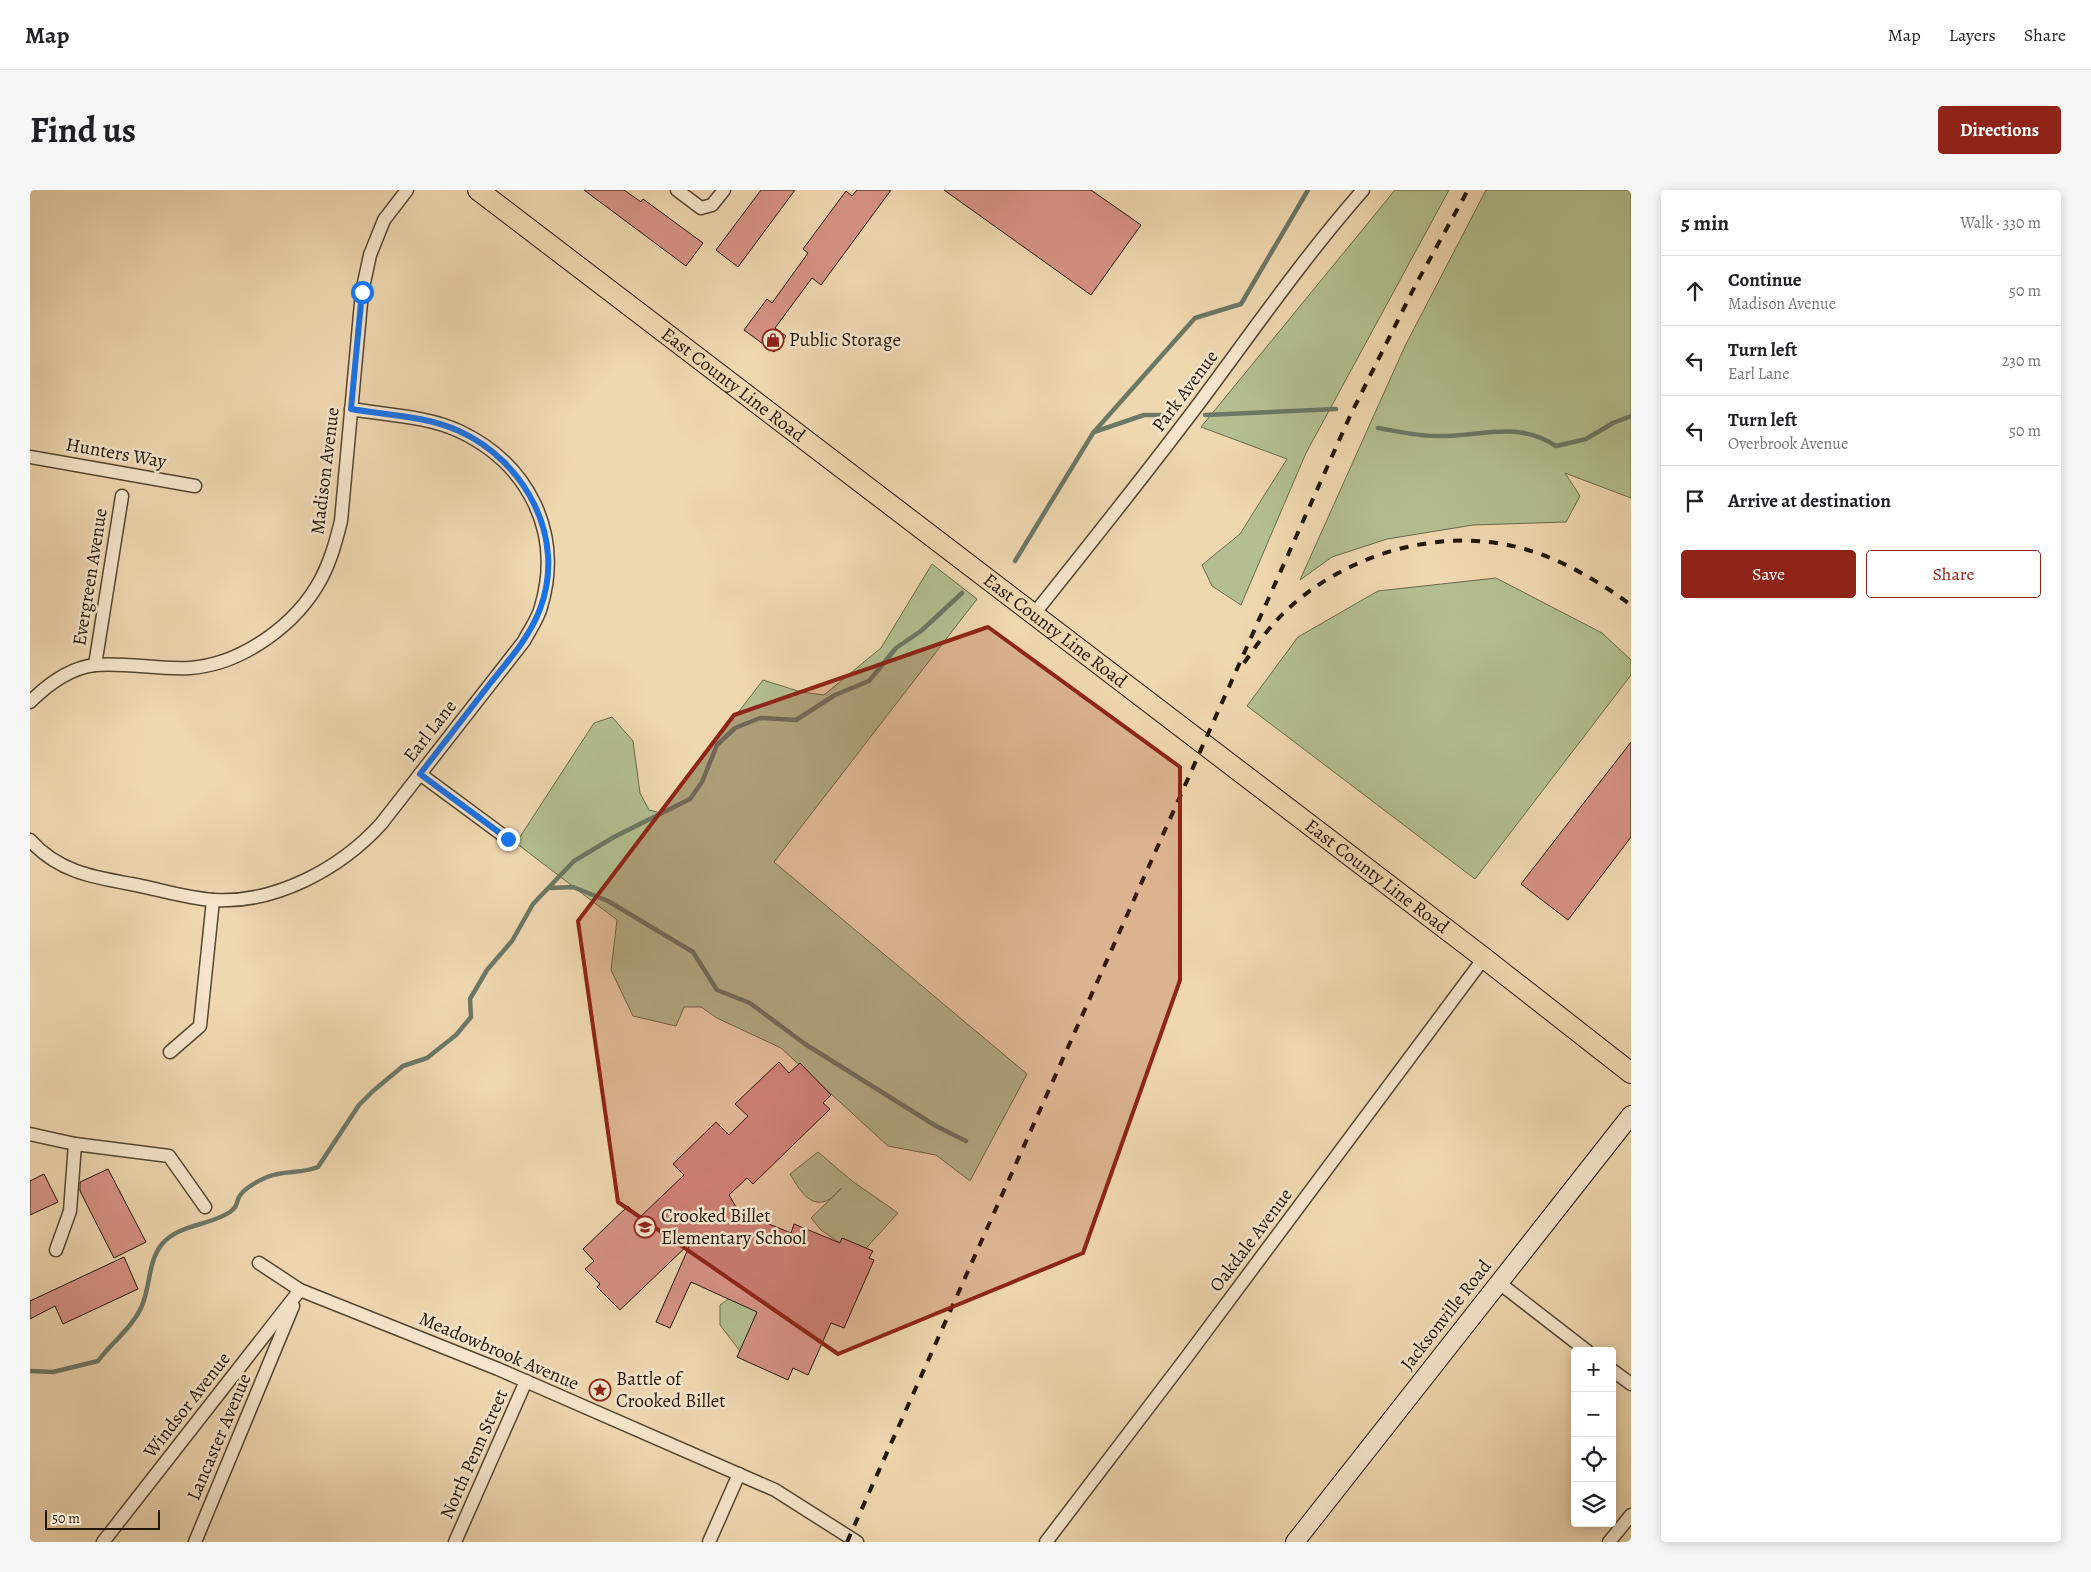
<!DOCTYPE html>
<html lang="en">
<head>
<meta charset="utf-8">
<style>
  :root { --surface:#fff; --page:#f6f6f6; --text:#202124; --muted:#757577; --line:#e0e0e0; --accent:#8f2418 }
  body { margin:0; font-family:Alegreya,serif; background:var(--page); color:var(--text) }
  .controls { position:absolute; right:15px; bottom:15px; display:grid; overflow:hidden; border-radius:5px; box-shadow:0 2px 12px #0003 }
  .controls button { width:45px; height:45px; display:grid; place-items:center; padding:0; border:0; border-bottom:1px solid var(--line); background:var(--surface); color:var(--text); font:25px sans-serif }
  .scale { position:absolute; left:15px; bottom:12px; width:115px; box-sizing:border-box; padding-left:5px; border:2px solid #221605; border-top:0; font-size:14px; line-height:18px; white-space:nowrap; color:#221605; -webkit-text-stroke:4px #f5e5cc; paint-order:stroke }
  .stop { position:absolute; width:15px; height:15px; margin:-11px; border:4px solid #1a73e8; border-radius:50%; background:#fff }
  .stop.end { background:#1a73e8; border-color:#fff; box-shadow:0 1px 5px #0008 }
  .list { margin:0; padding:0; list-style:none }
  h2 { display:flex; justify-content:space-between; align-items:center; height:65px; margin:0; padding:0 20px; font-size:21px }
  h2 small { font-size:16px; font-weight:400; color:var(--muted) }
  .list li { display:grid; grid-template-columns:32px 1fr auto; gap:15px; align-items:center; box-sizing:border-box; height:70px; padding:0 20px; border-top:1px solid var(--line) }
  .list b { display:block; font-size:19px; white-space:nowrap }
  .list p { margin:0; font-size:16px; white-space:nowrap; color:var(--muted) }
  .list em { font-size:16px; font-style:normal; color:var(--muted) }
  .actions { display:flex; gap:10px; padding:15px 20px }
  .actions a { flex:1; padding:11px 0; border:1px solid var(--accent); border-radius:5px; text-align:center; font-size:18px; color:var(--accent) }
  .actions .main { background:var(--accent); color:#fff }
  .icon { flex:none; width:28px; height:28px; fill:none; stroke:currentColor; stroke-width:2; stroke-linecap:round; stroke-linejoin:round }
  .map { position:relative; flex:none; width:1601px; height:1352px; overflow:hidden; border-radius:5px }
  header { display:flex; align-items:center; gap:30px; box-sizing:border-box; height:70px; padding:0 25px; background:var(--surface); border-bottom:1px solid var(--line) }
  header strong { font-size:24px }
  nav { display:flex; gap:28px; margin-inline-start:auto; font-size:18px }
  .intro { display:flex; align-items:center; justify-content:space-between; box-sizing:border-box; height:120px; padding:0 30px }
  h1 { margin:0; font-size:35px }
  .button { padding:12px 22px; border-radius:5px; background:var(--accent); color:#fff; font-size:18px; font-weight:700 }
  main { display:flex; gap:30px; padding:0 30px }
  aside { flex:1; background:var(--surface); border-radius:5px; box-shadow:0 2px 12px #0003 }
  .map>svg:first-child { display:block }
</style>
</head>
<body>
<header>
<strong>Map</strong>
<nav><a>Map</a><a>Layers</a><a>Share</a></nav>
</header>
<div class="intro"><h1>Find us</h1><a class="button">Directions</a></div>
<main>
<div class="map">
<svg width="1601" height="1352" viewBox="0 0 1601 1352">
  <rect width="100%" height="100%" fill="#efd7b0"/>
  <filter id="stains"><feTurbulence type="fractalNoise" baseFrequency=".004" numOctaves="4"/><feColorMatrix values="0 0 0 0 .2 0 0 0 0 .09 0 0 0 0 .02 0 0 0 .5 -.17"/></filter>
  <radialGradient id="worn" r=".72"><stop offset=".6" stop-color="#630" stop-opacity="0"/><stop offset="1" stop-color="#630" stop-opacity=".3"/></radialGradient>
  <g fill="#b3bf90" stroke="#6a6a4a">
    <polygon points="1365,0 1419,0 1276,263 1211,415 1182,396 1172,375 1210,344 1257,269 1171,237"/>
    <polygon points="1456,0 1601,0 1601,308 1535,283 1550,306 1536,332 1443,335 1357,349 1302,367 1270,390 1375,156"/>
    <polygon points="902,374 947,409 744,672 997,884 940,991 906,965 858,956 751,858 687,828 671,817 654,817 646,836 603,826 581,780 587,730 486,653 564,533 582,527 603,551 610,603 619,620 631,623 733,490 771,502 794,505 851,458"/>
    <polygon points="1466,388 1572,443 1601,470 1601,485 1445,689 1217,516 1268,447 1348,401"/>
    <path d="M788 962 822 991 868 1023 829 1066 791 1040 781 1028 812 998C808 1001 804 1006 800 1009 780 1021 768 997 760 984Z"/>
    <polygon points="718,1095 738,1120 716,1169 690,1135 690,1115"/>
  </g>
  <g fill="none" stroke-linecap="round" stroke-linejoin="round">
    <g stroke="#6b7866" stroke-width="4.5">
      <polyline points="1175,225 1306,219"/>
      <path d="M1348 238C1367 241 1386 246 1405 246 1448 248 1485 229 1526 256L1556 249 1583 233 1601 226"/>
      <polyline points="1064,242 1114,225 1131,225"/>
      <polyline points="985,371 1063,243 1165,128 1211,114 1278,0"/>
      <polyline points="519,698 543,697 578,711 663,762 687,800 720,813 775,854 906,936 936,951"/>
      <path d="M0 1181 23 1182 68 1171C81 1153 101 1139 111 1118 121 1097 117 1073 132 1054 149 1034 179 1036 200 1022 207 1017 206 1014 209 1007 214 998 228 991 237 987 254 980 271 984 288 977L329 915 343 901 373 876 397 868 426 845 441 827 440 809 457 780 482 751 503 714 544 671 584 647 660 609 672 592 687 555 705 538 730 528 766 530 805 505 839 491 866 458 891 441 932 403"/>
    </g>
  </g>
  <g fill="#d79385" stroke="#221605">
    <polygon points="554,0 594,0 611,12 613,9 673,53 656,76"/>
    <polygon points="731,0 765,0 708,77 686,60"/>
    <polygon points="827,0 861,0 791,95 782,88 745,138 756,146 744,162 714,140 737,109 742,113 778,63 773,59 816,1 822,6"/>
    <polygon points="914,0 1061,0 1111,35 1061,105"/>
    <polygon points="1601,552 1601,647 1538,730 1491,694"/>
    <polygon points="749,872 759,883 770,873 801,905 793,913 800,919 723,994 717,988 699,1005 709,1022 761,1043 764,1034 810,1053 812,1048 843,1061 839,1068 844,1070 814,1138 801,1133 778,1185 763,1178 758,1190 707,1167 727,1122 661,1092 640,1138 626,1132 661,1052 590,1120 567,1097 570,1094 555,1079 564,1071 553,1059 598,1016 609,1028 654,985 643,974 686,932 699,945 718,926 705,914"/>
    <polygon points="78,979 116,1052 84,1068 50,1001 50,992"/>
    <polygon points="14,984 28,1012 0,1025 0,991"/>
    <polygon points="94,1067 108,1099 33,1134 25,1116 0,1129 0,1111"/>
  </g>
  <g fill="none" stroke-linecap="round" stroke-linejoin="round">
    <g stroke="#554630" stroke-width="15">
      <g id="minor">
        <polyline points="647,0 671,18 682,15 694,0"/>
        <polyline points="0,267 165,296"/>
        <path d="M1004 424C1060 354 1116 284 1170 212 1223 141 1274 67 1333 0"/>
        <polyline points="65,475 92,306"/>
        <path d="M0 512C17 495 40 478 65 475 95 472 129 480 160 478 213 474 267 434 291 389 301 370 306 351 311 331L332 102 340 65 354 30 377 0"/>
        <polyline points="390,584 478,649"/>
        <path d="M0 650C27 681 62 687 101 694 128 699 156 708 183 710 245 714 310 679 351 634L494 451C499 441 508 429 511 417 533 343 499 274 429 241 397 226 356 225 321 219"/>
        <polyline points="140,862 170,836 183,710"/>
        <polyline points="0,944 45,954 139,966 175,1017"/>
        <polyline points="26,1060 40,1021 45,954"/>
        <polyline points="229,1073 270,1100 468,1179 745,1300 827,1352"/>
        <polyline points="1468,1092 1557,1161"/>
        <polyline points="1582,1180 1601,1194"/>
        <polyline points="73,1352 270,1100"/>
        <polyline points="165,1352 263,1116"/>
        <polyline points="425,1352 496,1191"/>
        <polyline points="679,1352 709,1284"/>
        <polyline points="1016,1352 1156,1168 1454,768"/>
        <polyline points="1579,1352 1601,1325"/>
      </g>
    </g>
    <g stroke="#221605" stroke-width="20">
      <polyline id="secondary" points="1265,1352 1601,925"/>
    </g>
    <g stroke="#221605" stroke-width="22">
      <g id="primary">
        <path id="s1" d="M448 0 1454 768 1601 883"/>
      </g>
    </g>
    <use href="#minor" stroke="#f5e5cc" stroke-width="12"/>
    <use href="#secondary" stroke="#f5e5cc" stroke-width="18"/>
    <use href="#primary" stroke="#efd7b0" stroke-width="20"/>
    <g stroke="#221605" stroke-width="4" stroke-dasharray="9 9" stroke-linecap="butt">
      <path d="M1214 473C1224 459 1234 444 1246 431 1304 368 1403 336 1487 357 1528 367 1567 390 1601 415"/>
      <polyline points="817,1352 1320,226 1386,94 1438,0"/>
    </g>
  </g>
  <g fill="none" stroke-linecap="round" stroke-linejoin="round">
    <path stroke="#1a73e8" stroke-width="6" d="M332 102 321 219C356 225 396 226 429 241 495 271 537 348 510 419 500 446 480 469 462 491 438 522 414 553 390 584L478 649"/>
  </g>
  <path fill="#8f2418" fill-opacity="0.2" stroke="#8f2418" stroke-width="4" stroke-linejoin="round" d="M958 437 1150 577V790L1053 1063 808 1164 588 1012 548 731 704 525Z"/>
  <defs>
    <g id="shop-ring" transform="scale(1.125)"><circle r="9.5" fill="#f5e5cc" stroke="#8f2418" stroke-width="1.5"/><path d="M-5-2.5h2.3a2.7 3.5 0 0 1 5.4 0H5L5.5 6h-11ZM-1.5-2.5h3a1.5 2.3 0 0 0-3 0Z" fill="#8f2418"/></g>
    <g id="school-ring" transform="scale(1.125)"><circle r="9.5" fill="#f5e5cc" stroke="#8f2418" stroke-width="1.5"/><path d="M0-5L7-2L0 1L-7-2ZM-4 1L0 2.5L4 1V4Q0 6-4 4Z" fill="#8f2418"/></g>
    <g id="sight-ring" transform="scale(1.125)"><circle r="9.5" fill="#f5e5cc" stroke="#8f2418" stroke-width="1.5"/><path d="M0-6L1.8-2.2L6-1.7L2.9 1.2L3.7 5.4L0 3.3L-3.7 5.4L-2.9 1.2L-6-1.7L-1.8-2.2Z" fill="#8f2418"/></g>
  </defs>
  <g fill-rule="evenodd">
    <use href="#shop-ring" x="743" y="150"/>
    <use href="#school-ring" x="615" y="1037"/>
    <use href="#sight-ring" x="570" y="1200"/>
  </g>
  <g text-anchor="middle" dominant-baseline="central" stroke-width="5" stroke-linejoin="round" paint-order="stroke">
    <g font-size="19" fill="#221605" stroke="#f5e5cc" text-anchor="start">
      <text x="759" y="150">Public Storage</text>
      <text x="631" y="1026">Crooked Billet<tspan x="631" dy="22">Elementary School</tspan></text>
      <text x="586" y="1189">Battle of<tspan x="586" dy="22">Crooked Billet</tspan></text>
    </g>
    <g font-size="19" fill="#221605" stroke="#f5e5cc">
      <text stroke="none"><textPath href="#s1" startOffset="321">East County Line Road</textPath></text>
      <text transform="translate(1155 201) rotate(-53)">Park Avenue</text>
      <text transform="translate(86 263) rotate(10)">Hunters Way</text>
      <text transform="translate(295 281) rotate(-83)">Madison Avenue</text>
      <text transform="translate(60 387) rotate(-81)">Evergreen Avenue</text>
      <text stroke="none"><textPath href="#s1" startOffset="726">East County Line Road</textPath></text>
      <text transform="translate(400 541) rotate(-52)">Earl Lane</text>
      <text stroke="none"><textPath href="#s1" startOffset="1131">East County Line Road</textPath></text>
      <text transform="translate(1221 1050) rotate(-53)">Oakdale Avenue</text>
      <text transform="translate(1416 1125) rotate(-52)">Jacksonville Road</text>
      <text transform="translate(469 1161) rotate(23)">Meadowbrook Avenue</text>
      <text transform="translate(157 1215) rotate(-52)">Windsor Avenue</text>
      <text transform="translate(189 1247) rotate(-67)">Lancaster Avenue</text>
      <text transform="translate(444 1264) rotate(-66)">North Penn Street</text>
    </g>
  </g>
  <rect width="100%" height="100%" filter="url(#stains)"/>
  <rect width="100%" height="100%" fill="url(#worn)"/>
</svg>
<div class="controls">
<button>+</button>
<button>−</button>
<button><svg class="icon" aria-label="locate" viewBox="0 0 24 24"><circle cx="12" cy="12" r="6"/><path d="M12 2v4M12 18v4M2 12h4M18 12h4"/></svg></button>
<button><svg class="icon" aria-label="layers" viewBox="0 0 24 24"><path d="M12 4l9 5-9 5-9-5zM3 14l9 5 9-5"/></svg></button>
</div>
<div class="scale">50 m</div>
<div class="stop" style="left:332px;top:102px"></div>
<div class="stop end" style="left:478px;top:649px"></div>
</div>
<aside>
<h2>5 min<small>Walk · 330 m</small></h2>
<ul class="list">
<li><svg class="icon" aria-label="ahead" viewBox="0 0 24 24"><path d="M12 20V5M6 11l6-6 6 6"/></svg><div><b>Continue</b><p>Madison Avenue</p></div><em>50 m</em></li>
<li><svg class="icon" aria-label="left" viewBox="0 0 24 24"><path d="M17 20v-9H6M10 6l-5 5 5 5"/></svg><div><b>Turn left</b><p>Earl Lane</p></div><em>230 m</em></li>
<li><svg class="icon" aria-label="left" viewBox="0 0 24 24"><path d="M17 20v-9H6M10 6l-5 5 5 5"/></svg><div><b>Turn left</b><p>Overbrook Avenue</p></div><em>50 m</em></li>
<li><svg class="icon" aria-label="arrive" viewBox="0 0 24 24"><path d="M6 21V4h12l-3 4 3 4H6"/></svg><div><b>Arrive at destination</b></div></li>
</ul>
<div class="actions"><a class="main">Save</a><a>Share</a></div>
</aside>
</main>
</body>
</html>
